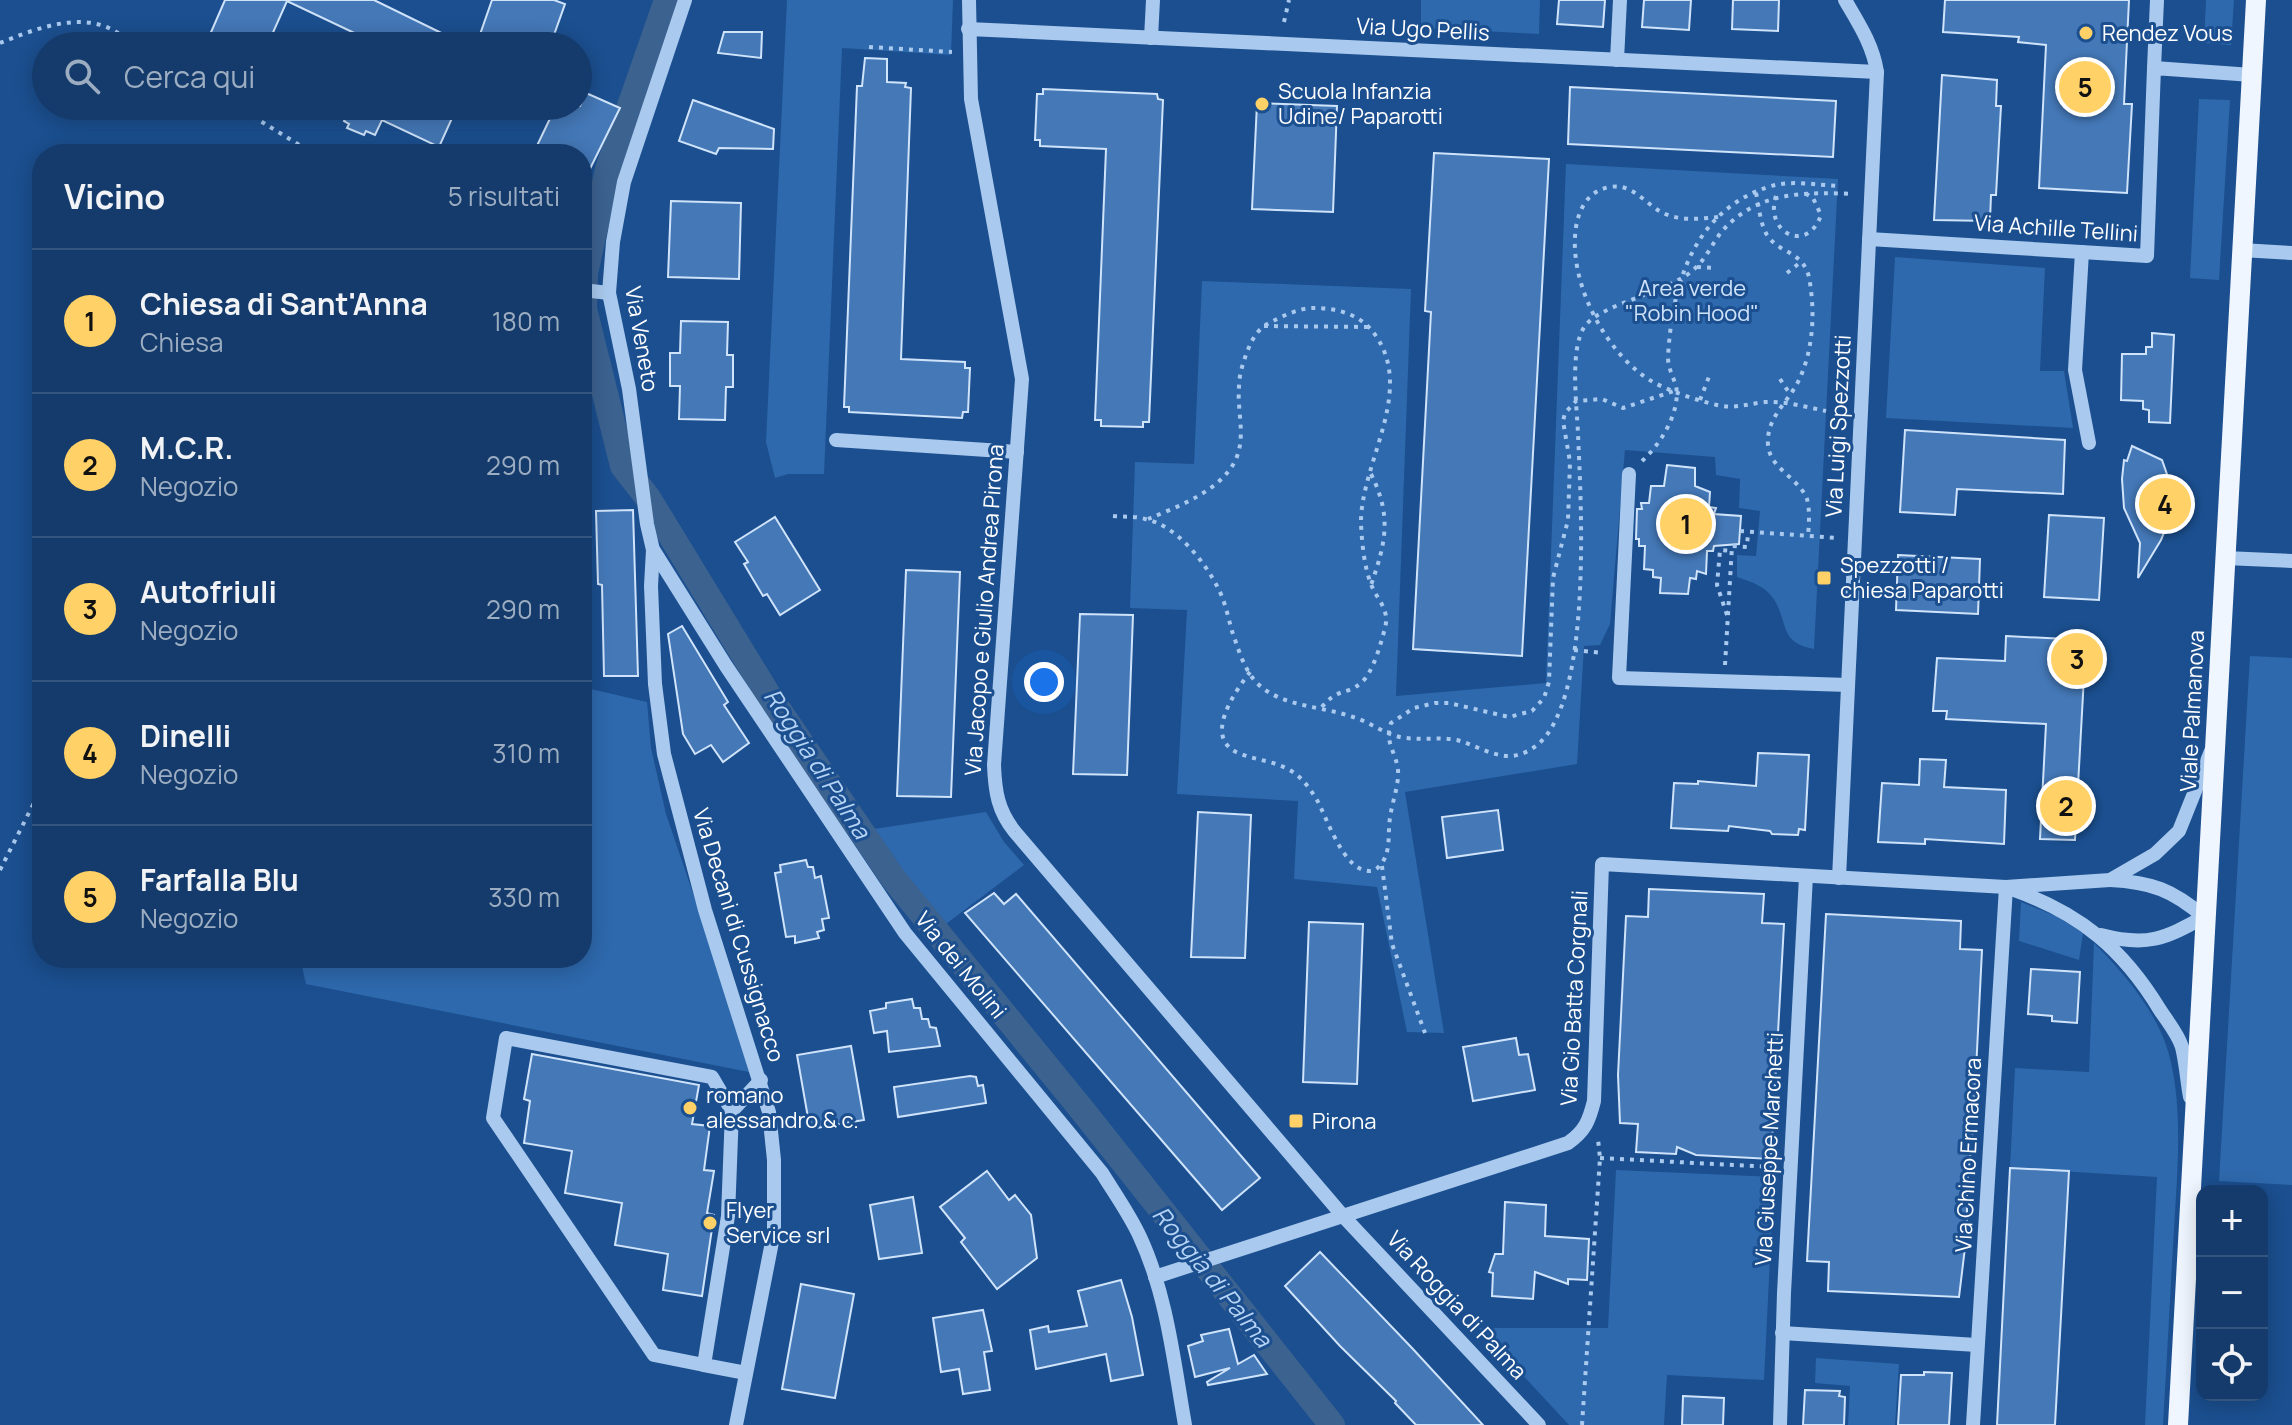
<!DOCTYPE html>
<html lang="it">
<head>
<meta charset="utf-8">
<style>
  :root { --surface:#143b6b; --page:#214673; --text:#f1f3f6; --muted:#9dadc1; --line:#33557e; --accent:#ffd166 }
  body { margin:0; font-family:Manrope,sans-serif; background:var(--page); color:var(--text) }
  .controls { position:absolute; right:24px; bottom:24px; display:grid; overflow:hidden; border-radius:16px; box-shadow:0 4px 20px #0003 }
  .controls button { width:72px; height:72px; display:grid; place-items:center; padding:0; border:0; border-bottom:2px solid var(--line); background:var(--surface); color:var(--text); font:40px sans-serif }
  .you { position:absolute; left:1044px; top:682px; width:28px; height:28px; margin:-20px; border:6px solid #fff; border-radius:50%; background:#1a73e8; box-shadow:0 0 0 12px #1a73e833 }
  .badge { display:grid; place-items:center; width:52px; height:52px; border-radius:50%; background:var(--accent); color:#111; font-size:26px; font-weight:700 }
  .pin { position:absolute; translate:-50% -50%; border:4px solid #fff; box-shadow:0 2px 8px #0006 }
  .list { margin:0; padding:0; list-style:none }
  h2 { display:flex; justify-content:space-between; align-items:center; height:104px; margin:0; padding:0 32px; font-size:34px }
  h2 small { font-size:26px; font-weight:400; color:var(--muted) }
  .list li { display:grid; grid-template-columns:52px 1fr auto; gap:24px; align-items:center; box-sizing:border-box; height:144px; padding:0 32px; border-top:2px solid var(--line) }
  .list b { display:block; font-size:30px; white-space:nowrap }
  .list p { margin:0; font-size:26px; white-space:nowrap; color:var(--muted) }
  .list em { font-size:26px; font-style:normal; color:var(--muted) }
  .icon { flex:none; width:44px; height:44px; fill:none; stroke:currentColor; stroke-width:2; stroke-linecap:round; stroke-linejoin:round }
  .map { position:relative; flex:none; width:2292px; height:1425px; overflow:hidden }
  .search { position:absolute; background:var(--surface); box-shadow:0 4px 20px #0003; left:32px; top:32px; width:560px; height:88px; display:flex; align-items:center; gap:20px; box-sizing:border-box; padding:0 28px; border-radius:44px; color:var(--muted); font-size:30px }
  .panel { position:absolute; background:var(--surface); box-shadow:0 4px 20px #0003; left:32px; top:144px; width:560px; height:824px; border-radius:32px }
  .map>svg:first-child { display:block }
</style>
</head>
<body>
<div class="map">
<svg width="2292" height="1425" viewBox="0 0 2292 1425">
  <rect width="100%" height="100%" fill="#1b4f8f"/>
  <g fill="#2e69ad">
    <polygon points="787,0 953,0 951,55 842,48 824,474 788,474 775,478 766,442"/>
    <polygon points="1421,0 1540,0 1539,34 1421,28"/>
    <polygon points="2206,0 2234,0 2231,45 2204,43"/>
    <polygon points="2199,99 2230,100 2219,280 2190,278"/>
    <path d="M1566 164 1838 179 1814 649C1780 643 1788 624 1775 601 1767 587 1752 582 1737 577V555L1756 556 1760 511 1739 508 1740 479 1716 475 1715 457 1625 450 1610 624 1600 645 1584 646 1577 764 1405 792 1444 1033 1407 1032 1377 887 1294 879 1298 801 1177 794 1187 610 1130 608 1135 462 1194 464 1202 281 1411 289 1396 696 1546 683Z"/>
    <polygon points="1895,257 2045,268 2040,371 2064,371 2073,428 1886,418"/>
    <polygon points="2250,656 2292,658 2292,1185 2219,1181"/>
    <polygon points="582,687 647,702 651,748 666,814 754,1073 306,984 300,958 582,958"/>
    <polygon points="986,812 1004,842 1024,865 942,927 910,886 874,829"/>
    <polygon points="2021,902 2056,916 2083,933 2079,960 2019,941"/>
    <path d="M2094 943C2122 971 2151 1005 2165 1042 2185 1097 2177 1173 2174 1230 2170 1295 2167 1360 2163 1425H2145L2157 1177 2010 1168 2015 1068 2089 1072Z"/>
    <polygon points="1616,1170 1774,1177 1764,1380 1667,1375 1664,1425 1569,1425 1479,1328 1608,1328"/>
    <polygon points="1816,1358 1899,1364 1895,1425 1848,1425 1850,1386 1815,1383"/>
  </g>
  <g fill="none" stroke-linecap="round" stroke-linejoin="round">
    <polyline stroke="#3c6290" stroke-width="26" points="667,0 608,169 585,273 584,309 623,466 648,498 767,693 893,878 1083,1111 1332,1425"/>
  </g>
  <g fill="#4478b7" stroke="#cfe3fa" stroke-width="2">
    <polygon points="225,0 374,0 468,46 361,46 365,38 287,1 267,46 205,46"/>
    <polygon points="492,0 554,0 565,4 550,46 476,46"/>
    <polygon points="1559,0 1605,0 1603,27 1557,24"/>
    <polygon points="1644,0 1691,0 1689,30 1642,27"/>
    <polygon points="1733,0 1779,0 1778,31 1732,29"/>
    <polygon points="1945,0 2129,0 2124,104 2132,104 2127,193 2039,188 2046,45 2018,42 2019,37 1943,32"/>
    <polygon points="724,32 762,32 761,58 718,53"/>
    <polygon points="865,58 887,59 887,82 906,83 905,87 911,88 901,359 965,362 965,368 970,368 968,412 963,412 962,418 849,412 849,407 844,407 857,86 862,86"/>
    <polygon points="1942,75 1997,80 1996,106 2001,106 1996,195 1991,195 1990,221 1934,220"/>
    <polygon points="1570,87 1836,101 1833,157 1568,144"/>
    <polygon points="1043,89 1157,94 1158,99 1163,100 1149,422 1143,422 1143,427 1101,426 1101,420 1095,420 1106,149 1040,146 1040,140 1035,140 1037,94 1043,94"/>
    <polygon points="586,93 620,108 582,185 582,154 533,154 556,106 580,106"/>
    <polygon points="693,100 774,129 773,149 719,148 716,154 679,141"/>
    <polygon points="1257,103 1337,106 1333,212 1252,209"/>
    <polygon points="351,106 434,106 453,116 439,147 382,120 375,135 366,131 364,135 347,128 349,124 344,121"/>
    <polygon points="1434,153 1549,159 1522,656 1413,649 1431,312 1425,311"/>
    <polygon points="671,201 741,203 739,279 668,277"/>
    <polygon points="681,321 728,322 727,355 733,355 733,387 726,387 725,420 679,419 680,386 670,386 670,353 680,353"/>
    <polygon points="2152,333 2174,335 2170,423 2149,422 2149,410 2143,409 2143,401 2121,400 2122,354 2146,354 2146,347 2152,347"/>
    <polygon points="1905,430 2065,440 2063,494 1957,489 1955,515 1900,512"/>
    <polygon points="2132,446 2162,460 2171,486 2168,523 2161,540 2138,578 2140,543 2124,508 2122,479 2124,460 2127,461"/>
    <polygon points="1667,465 1695,468 1695,486 1710,492 1709,507 1716,508 1714,514 1741,516 1739,544 1714,546 1713,551 1707,551 1706,574 1697,571 1696,579 1690,578 1688,594 1660,593 1661,578 1653,577 1653,570 1644,569 1645,546 1639,546 1639,539 1636,539 1637,509 1642,509 1641,503 1649,503 1651,486 1664,486"/>
    <polygon points="633,510 638,676 604,676 602,585 598,584 596,511"/>
    <polygon points="2049,515 2104,518 2099,600 2044,597"/>
    <polygon points="775,517 820,590 780,615 767,594 763,596 744,564 748,562 735,542"/>
    <polygon points="1898,555 1980,559 1978,614 1896,610"/>
    <polygon points="906,570 960,572 951,797 897,796"/>
    <polygon points="1080,614 1133,615 1127,775 1073,774"/>
    <polygon points="682,626 728,702 724,705 749,743 723,762 711,745 695,754 683,734 668,634"/>
    <polygon points="2006,636 2086,640 2075,840 2040,839 2046,724 1946,719 1947,711 1933,711 1937,658 2005,661"/>
    <polygon points="1758,753 1809,755 1805,830 1799,829 1798,835 1772,834 1770,831 1729,826 1728,831 1671,828 1674,783 1698,784 1698,781 1756,786"/>
    <polygon points="1920,759 1946,760 1944,787 2006,790 2004,844 1925,839 1925,844 1878,842 1882,783 1919,785"/>
    <polygon points="1498,810 1503,850 1447,858 1442,817"/>
    <polygon points="1198,812 1251,815 1245,958 1191,957"/>
    <polygon points="806,860 808,867 813,867 815,878 821,876 829,918 822,919 824,930 817,932 819,938 795,943 795,936 786,937 775,873 781,872 780,865"/>
    <polygon points="1649,889 1764,894 1762,923 1784,924 1771,1159 1696,1155 1677,1147 1676,1154 1636,1152 1638,1124 1620,1123 1618,1075 1626,916 1648,917"/>
    <polygon points="994,893 1004,904 1016,894 1260,1178 1222,1210 965,913"/>
    <polygon points="1826,914 1961,921 1960,949 1982,950 1973,1131 1967,1185 1967,1231 1959,1297 1828,1291 1829,1262 1807,1261"/>
    <polygon points="1309,922 1363,924 1357,1084 1303,1082"/>
    <polygon points="2031,969 2080,972 2077,1023 2052,1021 2052,1016 2028,1014"/>
    <polygon points="912,999 914,1008 920,1008 922,1019 928,1019 930,1027 936,1028 940,1046 889,1052 887,1031 874,1033 870,1011 886,1008 886,1003"/>
    <polygon points="1516,1038 1519,1055 1528,1054 1535,1090 1473,1101 1463,1047"/>
    <polygon points="851,1046 864,1120 810,1129 797,1055"/>
    <polygon points="532,1054 699,1085 692,1124 710,1126 704,1170 714,1171 707,1213 714,1215 702,1296 663,1290 668,1254 615,1245 622,1203 565,1193 572,1151 524,1143 530,1101 524,1099"/>
    <polygon points="970,1076 976,1077 978,1086 983,1085 986,1103 898,1117 894,1087"/>
    <polygon points="2010,1168 2069,1171 2055,1425 1997,1425"/>
    <polygon points="987,1171 1009,1200 1015,1195 1031,1215 1037,1258 997,1289 961,1242 965,1238 940,1207"/>
    <polygon points="913,1197 922,1253 879,1259 870,1205"/>
    <polygon points="1505,1202 1546,1205 1545,1236 1589,1239 1587,1280 1568,1279 1568,1284 1535,1272 1533,1299 1492,1296 1493,1273 1489,1272 1495,1254 1503,1254"/>
    <polygon points="1320,1252 1412,1348 1483,1425 1416,1425 1395,1403 1396,1401 1340,1346 1285,1286"/>
    <polygon points="1121,1280 1132,1317 1143,1375 1111,1381 1106,1354 1036,1369 1030,1330 1048,1326 1049,1332 1087,1326 1078,1291"/>
    <polygon points="801,1284 854,1294 835,1398 782,1389"/>
    <polygon points="983,1310 992,1351 984,1352 990,1390 963,1394 959,1369 941,1372 933,1318"/>
    <polygon points="1229,1329 1238,1364 1254,1355 1267,1374 1208,1385 1207,1382 1230,1368 1195,1377 1188,1346 1203,1341 1201,1335"/>
    <polygon points="1924,1372 1952,1373 1949,1425 1898,1425 1901,1375 1924,1375"/>
    <polygon points="1805,1390 1840,1391 1839,1396 1845,1397 1844,1425 1803,1425"/>
    <polygon points="1683,1396 1724,1398 1723,1425 1682,1425"/>
  </g>
  <g fill="none" stroke-linecap="round" stroke-linejoin="round">
    <g stroke="#a9c9ee" stroke-width="4" stroke-dasharray="4 6" stroke-linecap="butt">
      <polyline points="1284,22 1289,0"/>
      <path d="M0 43C32 30 77 12 111 29 120 34 129 40 138 46"/>
      <polyline points="869,47 952,52"/>
      <polyline points="236,106 314,154"/>
      <path d="M1756 193C1759 207 1760 223 1767 235 1781 256 1806 250 1810 283 1815 315 1813 350 1799 380 1788 403 1766 417 1768 445 1770 469 1799 478 1807 499 1810 510 1809 524 1808 536"/>
      <path d="M1776 196C1764 232 1807 255 1821 215L1813 198 1803 192"/>
      <path d="M1718 217C1700 219 1680 221 1663 213 1645 204 1633 183 1610 187 1585 191 1576 215 1575 237 1572 289 1608 356 1653 382 1669 391 1699 401 1717 405 1734 409 1748 404 1765 402 1785 401 1806 407 1826 411"/>
      <polyline points="1697,267 1717,268"/>
      <polyline points="1787,273 1802,261"/>
      <polyline points="1264,326 1368,327"/>
      <polyline points="1780,379 1790,394"/>
      <polyline points="1700,400 1710,374"/>
      <path d="M1642 461C1660 445 1681 412 1676 386 1673 376 1668 368 1668 357 1672 285 1693 210 1771 186 1792 180 1817 185 1838 186"/>
      <path d="M1371 474C1392 516 1386 542 1371 585"/>
      <path d="M1113 516C1124 517 1135 516 1145 519 1176 525 1205 562 1218 588 1225 601 1228 617 1232 631 1238 648 1244 670 1257 683 1281 707 1322 706 1353 717 1371 722 1386 736 1406 738 1423 740 1440 737 1457 740 1475 745 1493 757 1512 756 1521 755 1529 751 1536 746 1593 702 1581 503 1578 434 1577 407 1569 348 1585 326 1601 304 1666 293 1692 271 1706 260 1712 243 1723 230 1759 191 1804 192 1854 194"/>
      <path d="M1148 519C1179 506 1221 491 1236 459 1246 436 1237 411 1239 387 1239 375 1243 363 1247 352 1253 337 1258 328 1273 321 1285 315 1300 308 1313 308 1339 308 1362 315 1376 336 1415 393 1360 464 1361 524 1362 543 1364 566 1371 584 1377 600 1390 609 1385 628 1381 643 1373 673 1361 683 1345 696 1338 687 1321 708"/>
      <polyline points="1740,531 1838,538"/>
      <polyline points="1727,615 1717,585 1720,550 1732,551"/>
      <polyline points="1574,650 1603,653"/>
      <polyline points="1725,665 1732,546 1747,547 1748,532"/>
      <path d="M1250 672C1234 693 1201 740 1241 754 1256 760 1273 761 1288 769 1301 776 1309 787 1317 800 1327 818 1344 872 1370 871 1378 871 1384 861 1386 855 1390 843 1388 830 1390 818 1392 802 1399 786 1398 770 1396 752 1384 742 1391 723L1414 708 1435 703H1449L1509 717 1532 711 1544 698 1549 682 1553 578 1568 520 1570 462 1563 421 1565 413 1576 401 1602 399 1623 408 1677 390"/>
      <polyline points="1382,866 1392,944 1425,1033"/>
      <polyline points="0,870 42,787"/>
      <polyline points="1600,1158 1773,1167"/>
      <polyline points="1582,1425 1600,1158 1598,1139"/>
    </g>
    <g stroke="#a9c9ee" stroke-width="14">
      <polyline points="685,0 624,182 613,242 609,293 629,389 647,524 653,550 651,586 655,684 664,754 705,910 769,1112 774,1160 774,1232 736,1425"/>
      <path d="M969 0 971 99 1022 379 994 765C995 792 998 811 1015 832L1343 1216 1539 1425"/>
      <polyline points="968,29 1877,72"/>
      <polyline points="1151,38 1153,0"/>
      <polyline points="1617,60 1620,0"/>
      <polyline points="2154,68 2157,0"/>
      <polyline points="1869,239 2147,256 2154,68 2252,75"/>
      <polyline points="2241,250 2292,253"/>
      <polyline points="2082,252 2075,370 2089,443"/>
      <polyline points="582,290 609,293"/>
      <polyline points="836,440 1017,452"/>
      <polyline points="1629,474 1619,678 1848,685"/>
      <path d="M654 551 726 666 905 933 1102 1173C1115 1194 1130 1215 1140 1237 1167 1295 1174 1363 1185 1425"/>
      <polyline points="2225,558 2292,561"/>
      <path d="M1839 878 1877 72C1873 45 1859 24 1845 0"/>
      <path d="M2014 890C2081 914 2123 949 2160 1010 2167 1021 2178 1034 2182 1047 2186 1063 2187 1081 2190 1097"/>
      <path d="M2101 935C2147 947 2164 939 2204 917 2173 890 2151 882 2110 880"/>
      <path d="M1155 1277 1568 1143C1585 1131 1589 1121 1594 1101L1602 864 2006 887 2110 880 2155 854 2179 831 2211 751"/>
      <polyline points="1782,1333 1977,1345"/>
      <polyline points="704,1365 654,1355 493,1118 506,1038 712,1077 732,1111"/>
      <polyline points="746,1373 704,1365 728,1216 732,1111 761,1080"/>
      <polyline points="1780,1425 1784,1293 1806,876"/>
      <polyline points="1973,1425 2006,887"/>
    </g>
    <polyline stroke="#f0f6ff" stroke-width="20" points="2178,1425 2256,0"/>
  </g>
  <g fill="#ffd166" stroke="#1b4f8f" stroke-width="3">
    <circle cx="2086" cy="33" r="8"/>
    <circle cx="1262" cy="104" r="8"/>
    <rect x="1816" y="570" width="16" height="16" rx="4"/>
    <circle cx="690" cy="1108" r="8"/>
    <rect x="1288" y="1113" width="16" height="16" rx="4"/>
    <circle cx="710" cy="1223" r="8"/>
  </g>
  <g text-anchor="middle" dominant-baseline="central" stroke-width="6" stroke-linejoin="round" paint-order="stroke">
    <g font-size="22" fill="#fff" stroke="#1b4f8f">
      <text transform="translate(1423 29) rotate(3)">Via Ugo Pellis</text>
      <text transform="translate(2056 228) rotate(4)">Via Achille Tellini</text>
      <text transform="translate(642 339) rotate(80)">Via Veneto</text>
      <text transform="translate(1838 426) rotate(-87)">Via Luigi Spezzotti</text>
      <text transform="translate(984 610) rotate(-86)">Via Jacopo e Giulio Andrea Pirona</text>
      <text transform="translate(2192 711) rotate(-87)">Viale Palmanova</text>
      <text transform="translate(739 935) rotate(73)">Via Decani di Cussignacco</text>
      <text transform="translate(961 965) rotate(51)">Via dei Molini</text>
      <text transform="translate(1574 998) rotate(-87)">Via Gio Batta Corgnali</text>
      <text transform="translate(1769 1149) rotate(-87)">Via Giuseppe Marchetti</text>
      <text transform="translate(1968 1155) rotate(-87)">Via Chino Ermacora</text>
      <text transform="translate(1457 1305) rotate(47)">Via Roggia di Palma</text>
    </g>
    <g font-size="22" fill="#fff" stroke="#1b4f8f" text-anchor="start">
      <text x="2102" y="33">Rendez Vous</text>
      <text x="1278" y="91">Scuola Infanzia<tspan x="1278" dy="25">Udine/ Paparotti</tspan></text>
      <text x="1840" y="565">Spezzotti /<tspan x="1840" dy="25">chiesa Paparotti</tspan></text>
      <text x="706" y="1095">romano<tspan x="706" dy="25">alessandro &amp; c.</tspan></text>
      <text x="1312" y="1121">Pirona</text>
      <text x="726" y="1210">Flyer<tspan x="726" dy="25">Service srl</tspan></text>
    </g>
    <g font-size="22" fill="#cfe3fa" stroke="#1b4f8f">
      <text x="1692" y="288">Area verde<tspan x="1692" dy="25">"Robin Hood"</tspan></text>
    </g>
    <g font-size="24" font-style="italic" fill="#b5d3f5" stroke="#1b4f8f">
      <text transform="translate(818 763) rotate(57)">Roggia di Palma</text>
      <text transform="translate(1213 1276) rotate(51)">Roggia di Palma</text>
    </g>
  </g>
</svg>
<div class="controls">
<button>+</button>
<button>−</button>
<button><svg class="icon" aria-label="locate" viewBox="0 0 24 24"><circle cx="12" cy="12" r="6"/><path d="M12 2v4M12 18v4M2 12h4M18 12h4"/></svg></button>
</div>
<div class="you"></div>
<div class="pin badge" style="left:1686px;top:524px">1</div>
<div class="pin badge" style="left:2066px;top:806px">2</div>
<div class="pin badge" style="left:2077px;top:659px">3</div>
<div class="pin badge" style="left:2165px;top:504px">4</div>
<div class="pin badge" style="left:2085px;top:87px">5</div>
<div class="search"><svg class="icon" aria-label="search" viewBox="0 0 24 24"><circle cx="10" cy="10" r="6"/><path d="M15 15l6 6"/></svg>Cerca qui</div>
<section class="panel">
<h2>Vicino<small>5 risultati</small></h2>
<ul class="list">
<li><span class="badge">1</span><div><b>Chiesa di Sant'Anna</b><p>Chiesa</p></div><em>180 m</em></li>
<li><span class="badge">2</span><div><b>M.C.R.</b><p>Negozio</p></div><em>290 m</em></li>
<li><span class="badge">3</span><div><b>Autofriuli</b><p>Negozio</p></div><em>290 m</em></li>
<li><span class="badge">4</span><div><b>Dinelli</b><p>Negozio</p></div><em>310 m</em></li>
<li><span class="badge">5</span><div><b>Farfalla Blu</b><p>Negozio</p></div><em>330 m</em></li>
</ul>
</section>
</div>
</body>
</html>
